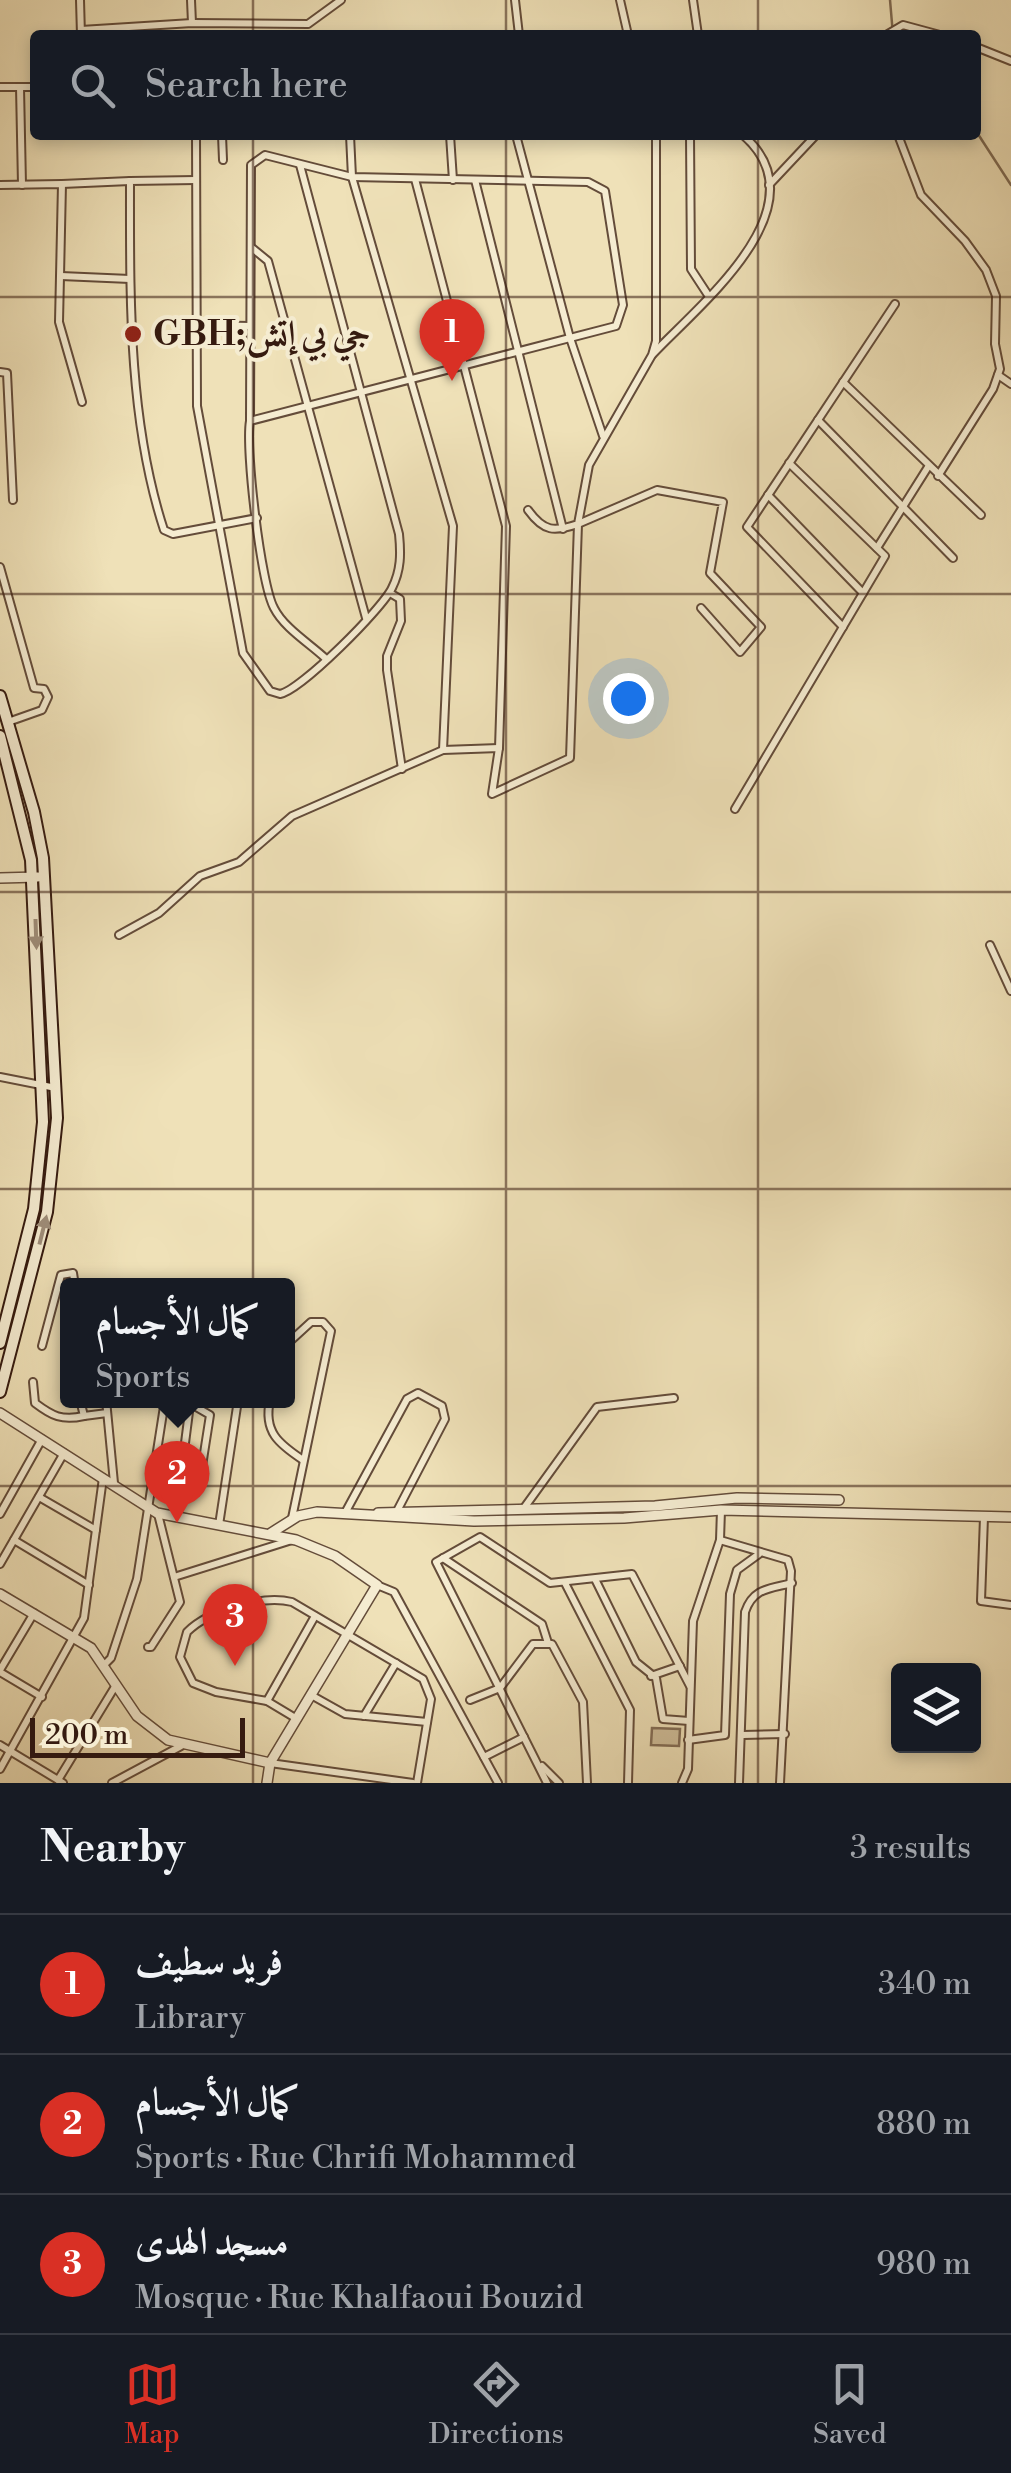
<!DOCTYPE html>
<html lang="en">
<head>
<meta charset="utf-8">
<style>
  :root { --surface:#171b24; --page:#20242c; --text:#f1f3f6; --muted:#9ea1a6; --line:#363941; --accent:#d93025 }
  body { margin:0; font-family:"Libre Bodoni",Amiri,serif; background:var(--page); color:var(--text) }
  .controls { position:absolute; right:30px; bottom:30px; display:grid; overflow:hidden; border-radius:10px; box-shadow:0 5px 15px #0003 }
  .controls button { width:90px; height:90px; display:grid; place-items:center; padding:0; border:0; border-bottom:2px solid var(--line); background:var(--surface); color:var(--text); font:50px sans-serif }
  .scale { position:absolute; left:30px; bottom:25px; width:215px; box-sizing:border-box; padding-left:10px; border:5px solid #361b10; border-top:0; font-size:28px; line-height:35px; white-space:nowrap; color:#361b10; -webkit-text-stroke:8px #f5ecd1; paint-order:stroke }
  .you { position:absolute; left:628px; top:698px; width:35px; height:35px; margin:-25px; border:8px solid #fff; border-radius:50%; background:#1a73e8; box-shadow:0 0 0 15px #1a73e833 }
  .badge { display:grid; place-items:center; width:65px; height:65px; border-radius:50%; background:var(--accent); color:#fff; font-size:32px; font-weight:700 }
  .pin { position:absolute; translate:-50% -82px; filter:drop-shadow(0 2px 5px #0008) }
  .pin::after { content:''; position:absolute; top:52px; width:35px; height:30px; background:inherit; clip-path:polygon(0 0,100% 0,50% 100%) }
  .popup { position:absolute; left:60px; top:1278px; width:235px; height:130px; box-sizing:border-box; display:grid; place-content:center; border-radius:10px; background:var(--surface); filter:drop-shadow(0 2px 8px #0005); font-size:32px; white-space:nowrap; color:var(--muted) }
  .popup b { font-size:38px; color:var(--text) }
  .popup::after { content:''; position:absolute; left:50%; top:100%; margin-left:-20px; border:20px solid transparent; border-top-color:var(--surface) }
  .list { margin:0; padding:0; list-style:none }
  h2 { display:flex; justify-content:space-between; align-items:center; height:130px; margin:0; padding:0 40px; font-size:42px }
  h2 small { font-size:32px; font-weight:400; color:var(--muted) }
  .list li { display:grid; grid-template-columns:65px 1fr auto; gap:30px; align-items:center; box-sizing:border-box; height:140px; padding:0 40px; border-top:2px solid var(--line) }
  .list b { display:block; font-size:38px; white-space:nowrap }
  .list p { margin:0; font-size:32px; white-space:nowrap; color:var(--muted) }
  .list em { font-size:32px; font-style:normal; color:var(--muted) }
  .icon { flex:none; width:55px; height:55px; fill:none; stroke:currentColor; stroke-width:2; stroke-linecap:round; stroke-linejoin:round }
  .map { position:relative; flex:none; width:1011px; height:1783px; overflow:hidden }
  .search { position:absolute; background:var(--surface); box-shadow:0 5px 15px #0003; left:30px; right:30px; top:30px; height:110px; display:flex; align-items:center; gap:25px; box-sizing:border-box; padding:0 35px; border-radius:10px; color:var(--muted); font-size:38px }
  .sheet { height:550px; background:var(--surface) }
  nav { display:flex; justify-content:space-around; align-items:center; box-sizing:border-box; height:140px; border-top:2px solid var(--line); background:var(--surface); font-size:28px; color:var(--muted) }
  nav a { display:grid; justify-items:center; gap:5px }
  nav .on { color:var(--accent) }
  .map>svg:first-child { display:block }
</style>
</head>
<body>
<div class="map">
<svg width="1011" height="1783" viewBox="0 0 1011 1783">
  <rect width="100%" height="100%" fill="#efe1b8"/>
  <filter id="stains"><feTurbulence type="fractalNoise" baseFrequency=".002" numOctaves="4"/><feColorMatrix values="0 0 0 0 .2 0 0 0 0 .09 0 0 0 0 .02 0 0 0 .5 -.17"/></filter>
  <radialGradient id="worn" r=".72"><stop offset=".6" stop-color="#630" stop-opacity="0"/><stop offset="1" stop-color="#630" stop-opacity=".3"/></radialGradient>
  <polygon fill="#d0bf9b" stroke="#836d56" stroke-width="2.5" points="652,1728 680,1729 679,1746 651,1745"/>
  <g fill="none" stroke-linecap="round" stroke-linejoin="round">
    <g stroke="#7f6a53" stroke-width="2.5">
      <polyline points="890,0 893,35"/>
      <polyline points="976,131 1011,185"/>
    </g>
    <g stroke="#644c3a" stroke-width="10">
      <g id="minor">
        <polyline points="80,0 81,35"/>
        <polyline points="191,0 192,23"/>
        <polyline points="515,0 519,35"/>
        <polyline points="620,0 628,35"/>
        <polyline points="693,0 698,35"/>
        <polyline points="81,30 192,23 308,24 341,0"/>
        <polyline points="886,35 903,25 940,35"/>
        <polyline points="976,47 1011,61"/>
        <polyline points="0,87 35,87"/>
        <polyline points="20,87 22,185"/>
        <path d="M196 135 197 406 243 653 270 691 280 694C301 690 382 609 392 588 401 570 401 554 399 534L300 165"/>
        <polyline points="222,135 223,160"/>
        <polyline points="350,135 352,177 453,526 443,750"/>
        <polyline points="450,135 453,180"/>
        <polyline points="516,135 570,338 603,436"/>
        <polyline points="690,135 691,269 708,295"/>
        <polyline points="898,135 921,195 965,241 986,270 996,296 995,344 1000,369 993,389 938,476"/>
        <polyline points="415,179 506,526 499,748"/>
        <path d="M196 180 130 181C130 296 128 420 164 530L173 534 257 518"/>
        <polyline points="475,180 563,529"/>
        <polyline points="62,184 130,181"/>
        <polyline points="0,185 62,184 59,322 82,402"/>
        <polyline points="769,185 816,135"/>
        <polyline points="252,248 268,261 366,618"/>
        <polyline points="61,276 130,279"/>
        <polyline points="198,325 250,326"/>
        <path d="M653 354C699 305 825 206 743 135"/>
        <polyline points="0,372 7,373 13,500"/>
        <polyline points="998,375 1011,384"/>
        <polyline points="843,382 981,515"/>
        <polyline points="818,420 953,558"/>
        <path d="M250 421 616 326 623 305 605 191 588 182 352 177 265 155 251 165 250 421C245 449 261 584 274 608 284 628 309 643 325 658"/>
        <polyline points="768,495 863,593"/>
        <path d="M528 510C544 532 554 532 578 524L589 465 652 355 656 341V135"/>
        <polyline points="877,548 928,467"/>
        <polyline points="0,567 34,688 44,689 48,697 42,710 8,722"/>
        <polyline points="390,593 400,599 401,621 387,656 387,670 402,769"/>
        <polyline points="843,627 747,527 895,304"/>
        <polyline points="735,809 885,556 789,463"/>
        <polyline points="119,935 159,913 200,876 239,862 292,816 443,750 499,748 492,794 570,758 578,524 657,490 723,502 710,573 761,627 740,652 701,608"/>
        <polyline points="990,945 1011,991"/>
        <polyline points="0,1077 56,1088"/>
        <polyline points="287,1344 311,1322 323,1322 331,1331 292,1518"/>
        <polyline points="42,1346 61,1275 73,1273 75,1286"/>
        <path d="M33 1382 35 1403C52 1416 62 1421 84 1416"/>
        <polyline points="80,1400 84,1416 107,1413"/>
        <polyline points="106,1400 114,1483"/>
        <path d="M270 1400C263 1432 279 1444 303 1460"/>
        <polyline points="152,1478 199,1485 210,1415 184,1400"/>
        <polyline points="180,1482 190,1404"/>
        <polyline points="39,1497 96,1530"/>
        <polyline points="524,1508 597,1407 674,1398"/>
        <polyline points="345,1513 407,1399 418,1393 442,1406 445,1419 397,1511"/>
        <polyline points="0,1514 42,1439"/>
        <polyline points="984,1517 981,1601 1011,1605"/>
        <polyline points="219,1525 238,1400"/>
        <polyline points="14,1540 89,1585"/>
        <polyline points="720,1540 788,1560 791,1571 780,1783"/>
        <polyline points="443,1558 542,1624 548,1643"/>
        <polyline points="0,1564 64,1453"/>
        <polyline points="174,1577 292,1540"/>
        <polyline points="595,1579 636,1662 656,1678 663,1719 689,1721"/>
        <polyline points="565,1583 630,1710 628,1783"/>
        <polyline points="377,1585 394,1592 498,1783"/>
        <polyline points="148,1647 151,1647 180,1602 158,1514"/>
        <polyline points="104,1665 111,1658 137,1579 165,1400"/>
        <polyline points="0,1670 34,1613"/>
        <polyline points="0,1672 42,1697"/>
        <polyline points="651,1676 680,1666"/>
        <polyline points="311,1695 345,1714 427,1722"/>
        <polyline points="470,1700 500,1688 533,1644 552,1644 583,1702 587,1783"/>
        <polyline points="267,1701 315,1616"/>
        <polyline points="364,1716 396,1663"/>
        <path d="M297 1719 267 1701 216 1692 193 1683 180 1657 187 1632C209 1610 262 1595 292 1602L423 1679 431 1699 417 1783"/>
        <polyline points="743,1735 785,1734"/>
        <polyline points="688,1740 725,1735 730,1594 737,1570 759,1554"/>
        <polyline points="0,1745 63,1783"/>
        <polyline points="484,1757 524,1737"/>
        <polyline points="270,1763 413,1783"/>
        <polyline points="542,1766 559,1783"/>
        <polyline points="0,1769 84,1618 103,1478"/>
        <polyline points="58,1780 116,1685"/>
        <polyline points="112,1783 181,1746"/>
        <polyline points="547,1783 436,1562 480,1537 550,1583 632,1574 690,1686"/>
        <polyline points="682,1783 688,1769 693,1621 720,1540 721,1510"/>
        <path d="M739 1783 745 1612C753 1588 769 1589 792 1583"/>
      </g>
    </g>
    <g stroke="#644c3a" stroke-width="12">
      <g id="tertiary">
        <polyline points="0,878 38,877"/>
        <polyline points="0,1413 157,1513 296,1540 335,1556 377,1585 270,1763 267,1783"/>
        <polyline points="378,1513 655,1506 737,1498 839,1500"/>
        <polyline points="271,1533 298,1516 317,1512 474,1521 624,1518 721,1510 1011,1517"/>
        <polyline points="0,1594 91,1648 137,1716 168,1740 270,1763"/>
      </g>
    </g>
    <g stroke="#361b10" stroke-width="14">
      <g id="secondary">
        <polyline points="0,696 34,812 43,858 57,1118 47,1212 0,1392"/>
        <polyline points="0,736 31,860 43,1122 34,1209 0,1343"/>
      </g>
    </g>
    <use href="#minor" stroke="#f5ecd1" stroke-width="6"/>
    <use href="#tertiary" stroke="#f5ecd1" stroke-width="9"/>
    <use href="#secondary" stroke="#f5ecd1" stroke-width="10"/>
  </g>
  <defs><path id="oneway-solid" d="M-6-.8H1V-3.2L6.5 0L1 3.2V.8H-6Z" transform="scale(2.5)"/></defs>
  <g fill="#9f8e7a">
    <use href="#oneway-solid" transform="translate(36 934) rotate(88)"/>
    <use href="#oneway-solid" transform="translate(43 1230) rotate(-76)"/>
  </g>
  <path fill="none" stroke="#361b10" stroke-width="2.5" stroke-opacity="0.55" d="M253 0V35M506 0V35M758 0V35M253 135V1783M506 135V1783M758 135V1783M0 297H1011M0 594H1011M0 892H1011M0 1189H1011M0 1486H1011"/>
  <circle fill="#8f2418" stroke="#f5ecd1" stroke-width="4" cx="133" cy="334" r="10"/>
  <g text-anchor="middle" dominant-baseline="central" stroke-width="8" stroke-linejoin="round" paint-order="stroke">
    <g font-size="35" font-weight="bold" fill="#361b10" stroke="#f5ecd1" text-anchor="start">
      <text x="153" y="334">GBH;جي بي إتش</text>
    </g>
  </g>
  <rect width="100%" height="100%" filter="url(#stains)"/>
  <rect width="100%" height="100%" fill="url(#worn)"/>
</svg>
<div class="controls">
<button><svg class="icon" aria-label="layers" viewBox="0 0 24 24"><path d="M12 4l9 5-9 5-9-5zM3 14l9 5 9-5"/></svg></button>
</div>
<div class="scale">200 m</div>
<div class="you"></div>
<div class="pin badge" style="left:452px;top:381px">1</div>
<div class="pin badge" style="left:177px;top:1523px">2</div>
<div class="popup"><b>كمال الأجسام</b>Sports</div>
<div class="pin badge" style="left:235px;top:1666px">3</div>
<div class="search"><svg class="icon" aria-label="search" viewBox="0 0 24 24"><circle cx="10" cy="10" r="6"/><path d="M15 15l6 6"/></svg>Search here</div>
</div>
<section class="sheet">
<h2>Nearby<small>3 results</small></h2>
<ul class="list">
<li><span class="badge">1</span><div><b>فريد سطيف</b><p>Library</p></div><em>340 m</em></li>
<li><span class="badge">2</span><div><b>كمال الأجسام</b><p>Sports · Rue Chrifi Mohammed</p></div><em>880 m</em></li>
<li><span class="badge">3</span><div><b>مسجد الهدى</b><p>Mosque · Rue Khalfaoui Bouzid</p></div><em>980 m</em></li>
</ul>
</section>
<nav>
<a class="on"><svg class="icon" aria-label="map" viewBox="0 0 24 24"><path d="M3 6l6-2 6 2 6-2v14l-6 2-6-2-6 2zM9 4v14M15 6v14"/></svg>Map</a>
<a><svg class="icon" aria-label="directions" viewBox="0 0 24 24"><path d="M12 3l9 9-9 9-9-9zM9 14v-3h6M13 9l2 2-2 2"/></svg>Directions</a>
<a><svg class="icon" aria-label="saved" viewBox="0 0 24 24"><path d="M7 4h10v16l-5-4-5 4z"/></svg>Saved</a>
</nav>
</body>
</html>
